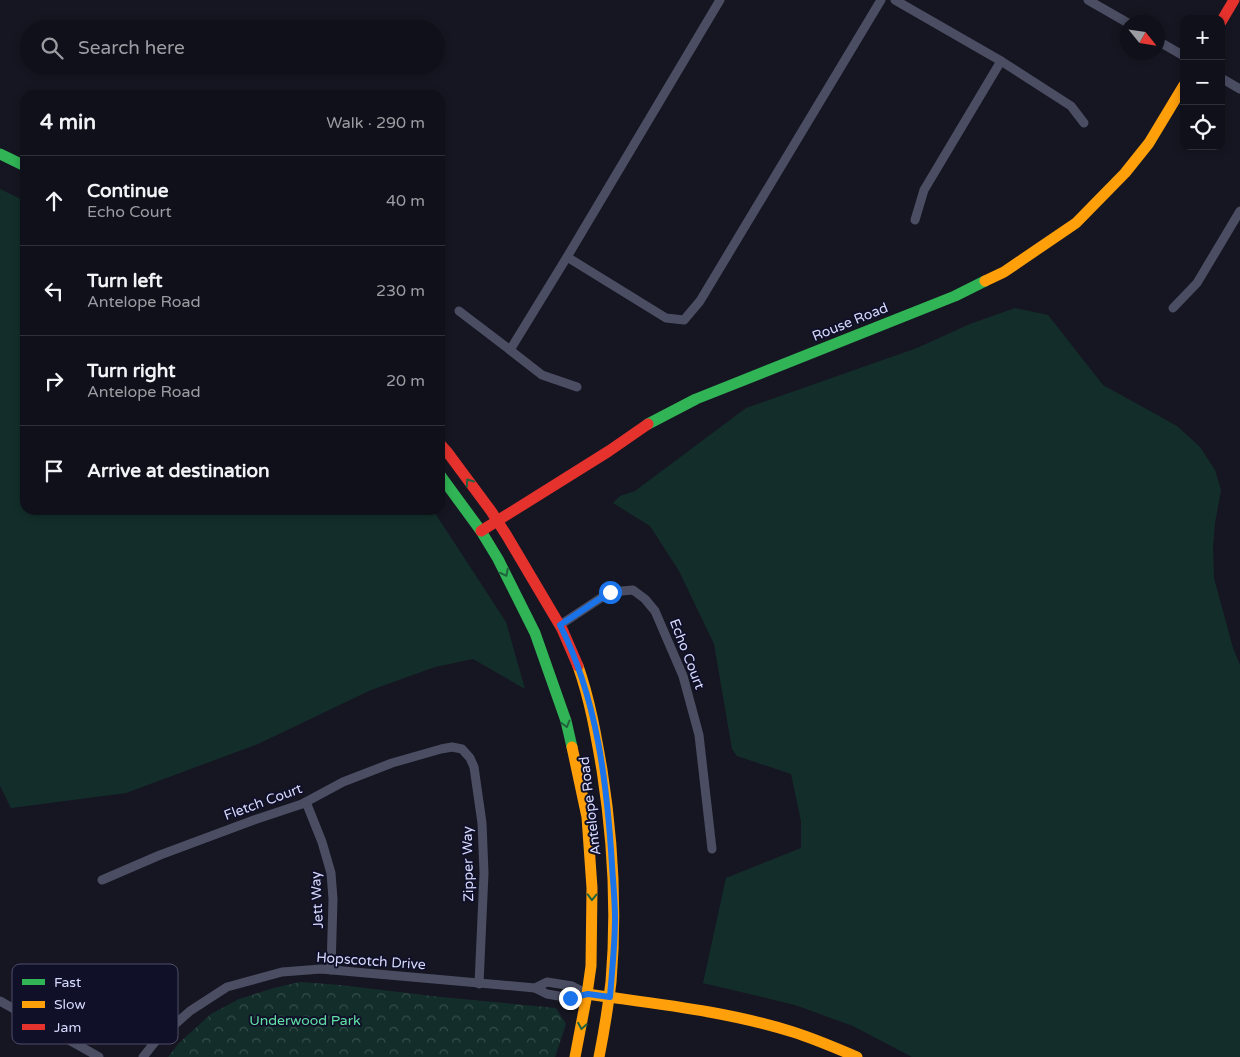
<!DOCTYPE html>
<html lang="en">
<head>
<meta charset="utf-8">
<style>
  :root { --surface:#10101a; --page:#191923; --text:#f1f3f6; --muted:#9c9da2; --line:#303039 }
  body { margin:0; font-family:"Varela Round",sans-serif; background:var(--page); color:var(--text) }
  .controls { position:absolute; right:15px; top:15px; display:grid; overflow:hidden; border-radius:10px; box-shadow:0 2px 8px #0003 }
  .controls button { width:45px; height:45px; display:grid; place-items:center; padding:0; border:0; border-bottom:1px solid var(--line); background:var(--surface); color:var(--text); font:25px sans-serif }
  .compass { position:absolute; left:1120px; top:15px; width:45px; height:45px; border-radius:50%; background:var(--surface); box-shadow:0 2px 8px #0003; rotate:120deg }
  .stop { position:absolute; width:15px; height:15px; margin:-11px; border:4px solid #1a73e8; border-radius:50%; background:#fff }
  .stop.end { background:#1a73e8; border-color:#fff; box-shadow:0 1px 5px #0008 }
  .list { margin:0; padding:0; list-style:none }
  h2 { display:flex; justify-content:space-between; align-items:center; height:65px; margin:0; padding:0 20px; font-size:21px }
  h2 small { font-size:16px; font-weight:400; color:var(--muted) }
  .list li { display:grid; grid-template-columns:32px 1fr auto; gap:15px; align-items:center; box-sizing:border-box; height:90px; padding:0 20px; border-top:1px solid var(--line) }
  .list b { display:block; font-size:19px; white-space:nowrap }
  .list p { margin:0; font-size:16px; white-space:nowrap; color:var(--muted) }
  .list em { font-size:16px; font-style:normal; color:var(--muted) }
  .icon { flex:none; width:28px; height:28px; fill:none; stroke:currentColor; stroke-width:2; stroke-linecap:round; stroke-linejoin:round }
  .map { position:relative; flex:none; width:1240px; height:1057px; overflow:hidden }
  .search { position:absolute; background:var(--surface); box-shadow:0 2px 8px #0003; left:20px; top:20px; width:425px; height:55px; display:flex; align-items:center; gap:12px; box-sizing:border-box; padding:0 18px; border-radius:28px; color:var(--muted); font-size:19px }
  .panel { position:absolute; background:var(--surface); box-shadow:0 2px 8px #0003; left:20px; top:90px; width:425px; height:425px; border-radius:15px }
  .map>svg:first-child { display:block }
</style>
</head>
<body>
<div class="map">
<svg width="1240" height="1057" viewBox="0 0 1240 1057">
  <defs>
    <pattern id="park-crowns" width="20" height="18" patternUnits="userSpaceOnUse" patternTransform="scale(1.25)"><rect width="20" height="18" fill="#132e2a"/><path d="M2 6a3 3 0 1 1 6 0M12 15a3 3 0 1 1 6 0" fill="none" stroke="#354c4a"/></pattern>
  </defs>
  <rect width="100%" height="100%" fill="#161622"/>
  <g fill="#132e2a">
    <polygon points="0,189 25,201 25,510 433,510 506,622 525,689 473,659 435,667 371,690 258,744 126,793 11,808 0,786"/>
    <polygon points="1015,308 1048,315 1103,385 1177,426 1200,447 1215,470 1221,490 1215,523 1213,547 1214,578 1233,648 1240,665 1240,1057 912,1057 853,1026 795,1005 703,983 726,878 801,848 801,821 791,774 737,756 732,749 714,644 679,571 650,526 613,503 620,496 635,491 746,408 917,348 970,324"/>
  </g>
  <polygon fill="url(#park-crowns)" points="300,982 340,985 441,997 556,1008 566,1024 555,1057 168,1057 179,1043 211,1014 239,999 274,988"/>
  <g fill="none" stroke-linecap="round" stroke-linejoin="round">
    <g stroke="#4b4e63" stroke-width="9">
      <polyline points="895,0 1001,61 1071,106 1084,123"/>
      <polyline points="1088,0 1128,23"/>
      <polyline points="1158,41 1184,56"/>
      <polyline points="1221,78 1240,89"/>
      <polyline points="915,220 924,190 1001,61"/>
      <polyline points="567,257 666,318 684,320 700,301 881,0"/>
      <polyline points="1173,308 1197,283 1240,211"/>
      <polyline points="459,311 510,350 567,257 720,0"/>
      <polyline points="510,350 542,375 577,387"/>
      <polyline points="560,625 610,592 633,590 645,599 655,611 683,676 699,735 712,849"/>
      <polyline points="306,802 322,842 331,873 333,899 331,970"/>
      <polyline points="102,880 160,855 254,820 302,804 343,782 392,763 441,749 452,747 462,749 470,758 474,767 482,823 484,873 479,984"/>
      <polyline points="535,988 547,982 572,986 587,994"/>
      <polyline points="0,1001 99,1057"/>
      <polyline points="143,1057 155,1042 190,1011 227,987 282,972 321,969 535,988 547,994 570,998 587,994"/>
    </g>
    <g stroke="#30b455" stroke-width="11">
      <polyline points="0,154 25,166"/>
      <polyline points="648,424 696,399 955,296 985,281"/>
      <polyline points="440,475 481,531 498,559 535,633 566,721 572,747"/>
    </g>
    <g stroke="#ff9f0a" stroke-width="11">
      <polyline points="985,281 1004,272 1076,223 1125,173 1149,143 1184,85"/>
      <path d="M578 666C590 700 596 735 602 770 613 840 617 911 611 982 608 1007 604 1032 599 1057"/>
      <polyline points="572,747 587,817 592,888 591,966 587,994 575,1057"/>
      <path d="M587 994C656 1004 726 1011 793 1032 815 1039 836 1048 857 1057"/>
    </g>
    <g stroke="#e5322d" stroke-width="11">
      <polyline points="1221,22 1234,0"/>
      <polyline points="440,444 448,453 491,511 507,536 562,629 578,666"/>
      <polyline points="481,531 609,451 648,424"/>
    </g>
  </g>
  <defs><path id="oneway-chevron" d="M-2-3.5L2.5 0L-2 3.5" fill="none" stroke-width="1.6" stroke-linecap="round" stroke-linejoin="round" transform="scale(1.25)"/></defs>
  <g stroke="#20623e">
    <use href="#oneway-chevron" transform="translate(469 482) rotate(-126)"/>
    <use href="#oneway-chevron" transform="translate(505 573) rotate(63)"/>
    <use href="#oneway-chevron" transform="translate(566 724) rotate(75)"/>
    <use href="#oneway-chevron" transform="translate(592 897) rotate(91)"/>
    <use href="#oneway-chevron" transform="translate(582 1026) rotate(100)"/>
  </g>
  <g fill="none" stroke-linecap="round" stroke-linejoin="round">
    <path stroke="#1a73e8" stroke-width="6" d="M570 998 588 994 610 997C612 971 615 944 615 918 615 900 613 882 612 865 607 783 597 698 560 625L610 592"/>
  </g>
  <g text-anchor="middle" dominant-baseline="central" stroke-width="4" stroke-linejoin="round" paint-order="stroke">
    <g font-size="14" fill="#d7daff" stroke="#101128">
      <text transform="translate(850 322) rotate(-22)">Rouse Road</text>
      <text transform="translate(687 654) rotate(69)">Echo Court</text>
      <text transform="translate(263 802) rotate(-20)">Fletch Court</text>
      <text transform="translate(590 806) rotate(-97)">Antelope Road</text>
      <text transform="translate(468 864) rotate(-91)">Zipper Way</text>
      <text transform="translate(317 900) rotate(-93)">Jett Way</text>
      <text transform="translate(371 961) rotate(4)">Hopscotch Drive</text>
    </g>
    <g font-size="14" fill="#61e1a7" stroke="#101128">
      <text x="305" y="1020">Underwood Park</text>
    </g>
  </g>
  <rect x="12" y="964" width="166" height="80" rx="8" fill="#101128" stroke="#4c4d68" stroke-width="1"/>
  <rect x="22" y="979" width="23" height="6" fill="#30b455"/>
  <rect x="22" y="1001" width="23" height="7" fill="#ff9f0a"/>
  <rect x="22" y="1024" width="23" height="6" fill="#e5322d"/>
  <g font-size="14" fill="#d7daff">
    <text x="54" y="987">Fast</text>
    <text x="54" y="1009">Slow</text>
    <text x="54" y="1032">Jam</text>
  </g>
</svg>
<div class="controls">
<button>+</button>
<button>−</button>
<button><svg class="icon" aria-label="locate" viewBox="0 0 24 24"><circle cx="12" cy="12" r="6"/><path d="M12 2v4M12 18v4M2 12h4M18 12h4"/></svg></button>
</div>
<svg class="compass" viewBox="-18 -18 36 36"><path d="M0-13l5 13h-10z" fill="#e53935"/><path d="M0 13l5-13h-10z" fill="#9c9da2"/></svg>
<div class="stop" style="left:610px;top:592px"></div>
<div class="stop end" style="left:570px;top:998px"></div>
<div class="search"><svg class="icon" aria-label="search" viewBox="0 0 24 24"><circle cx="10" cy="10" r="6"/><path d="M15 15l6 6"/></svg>Search here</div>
<section class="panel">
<h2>4 min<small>Walk · 290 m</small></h2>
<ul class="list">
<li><svg class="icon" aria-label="ahead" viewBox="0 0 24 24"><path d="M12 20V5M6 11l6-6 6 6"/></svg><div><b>Continue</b><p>Echo Court</p></div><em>40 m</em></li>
<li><svg class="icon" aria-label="left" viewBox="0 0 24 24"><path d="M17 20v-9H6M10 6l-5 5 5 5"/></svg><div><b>Turn left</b><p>Antelope Road</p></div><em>230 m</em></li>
<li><svg class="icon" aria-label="right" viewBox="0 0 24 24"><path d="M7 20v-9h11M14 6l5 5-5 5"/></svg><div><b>Turn right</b><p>Antelope Road</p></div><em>20 m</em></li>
<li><svg class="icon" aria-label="arrive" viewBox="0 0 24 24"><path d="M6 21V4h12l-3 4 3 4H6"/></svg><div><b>Arrive at destination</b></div></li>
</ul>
</section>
</div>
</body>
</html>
